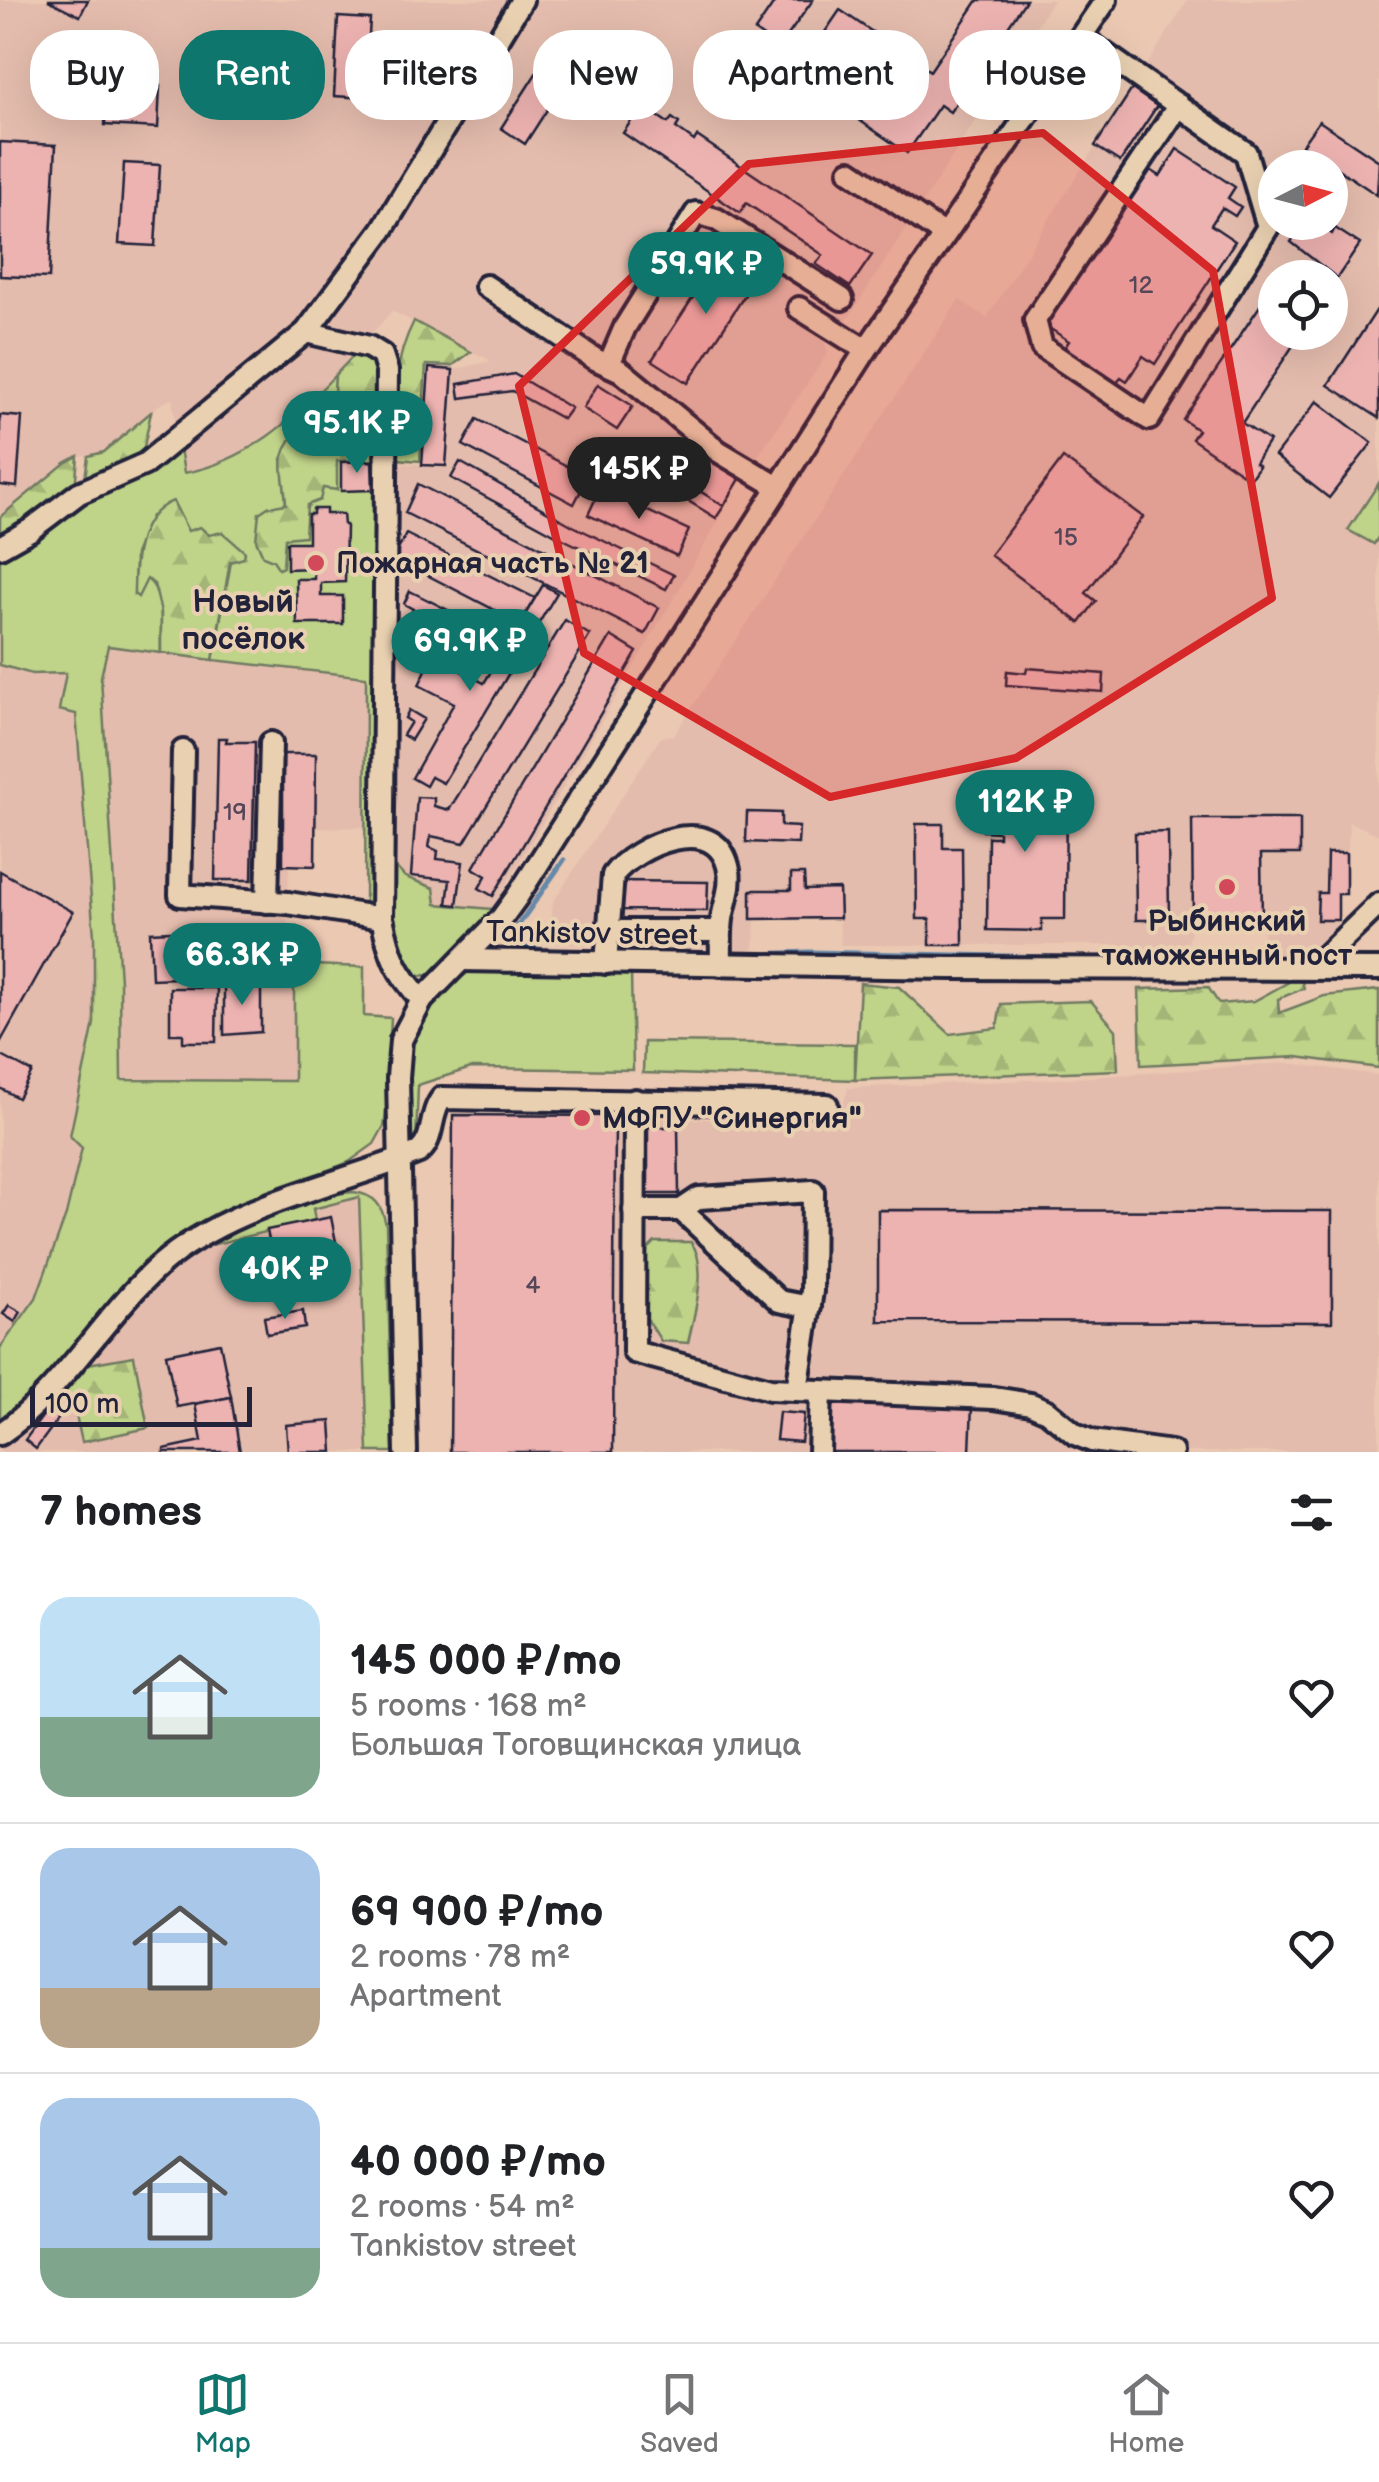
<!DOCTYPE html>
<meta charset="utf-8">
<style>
:root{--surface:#fff;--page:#f6f6f6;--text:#202124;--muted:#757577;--line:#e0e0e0;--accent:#0f766e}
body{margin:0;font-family:"Balsamiq Sans",sans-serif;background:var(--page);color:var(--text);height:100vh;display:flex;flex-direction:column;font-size:38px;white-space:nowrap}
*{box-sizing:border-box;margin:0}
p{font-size:32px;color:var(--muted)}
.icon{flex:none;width:55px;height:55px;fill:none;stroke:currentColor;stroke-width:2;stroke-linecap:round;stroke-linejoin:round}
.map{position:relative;height:1452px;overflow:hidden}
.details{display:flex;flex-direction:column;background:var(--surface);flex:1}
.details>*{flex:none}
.hud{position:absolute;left:30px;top:30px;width:1320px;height:90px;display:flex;gap:20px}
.needle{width:65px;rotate:84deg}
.fabs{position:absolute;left:1258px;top:150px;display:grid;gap:20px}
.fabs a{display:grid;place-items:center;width:90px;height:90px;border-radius:50%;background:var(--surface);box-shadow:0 10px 40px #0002;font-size:50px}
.scale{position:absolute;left:30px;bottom:25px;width:222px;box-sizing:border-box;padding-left:10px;border:5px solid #22223b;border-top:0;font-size:28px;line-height:35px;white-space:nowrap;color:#22223b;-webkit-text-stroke:8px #e9d0b1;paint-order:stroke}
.price{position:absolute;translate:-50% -85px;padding:0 22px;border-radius:35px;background:var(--accent);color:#fff;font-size:32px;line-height:65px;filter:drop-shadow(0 2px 5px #0008)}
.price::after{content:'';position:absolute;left:50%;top:60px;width:30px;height:22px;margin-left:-15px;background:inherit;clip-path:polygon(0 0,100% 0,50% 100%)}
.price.current{background:#222;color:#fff}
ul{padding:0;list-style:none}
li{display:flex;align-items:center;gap:30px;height:250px;padding:0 40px}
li+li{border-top:2px solid var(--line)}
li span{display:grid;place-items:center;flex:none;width:280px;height:200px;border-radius:30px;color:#555}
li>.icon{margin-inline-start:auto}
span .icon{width:120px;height:120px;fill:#fffc;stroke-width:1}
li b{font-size:42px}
h2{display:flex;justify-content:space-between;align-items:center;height:120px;padding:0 40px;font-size:42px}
.tag{padding:0 35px;border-radius:40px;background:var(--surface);box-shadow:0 10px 40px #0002;font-size:35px;line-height:90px}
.tag.current{background:var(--accent);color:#fff}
.tab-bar{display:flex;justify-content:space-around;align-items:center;height:140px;border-top:2px solid var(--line);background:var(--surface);font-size:28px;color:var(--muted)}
.tab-bar a{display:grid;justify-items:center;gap:5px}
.tab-bar .current{color:var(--accent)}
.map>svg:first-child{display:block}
.built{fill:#e4bcad;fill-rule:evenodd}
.grass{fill:#bfd389;stroke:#707a62;stroke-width:2.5}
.forest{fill:url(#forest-firs);stroke:#707a62;stroke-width:2.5}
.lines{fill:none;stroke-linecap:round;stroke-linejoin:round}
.stream{stroke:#6689a9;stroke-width:5}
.building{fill:#edb3b1;stroke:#22223b;stroke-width:2.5}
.minor-casing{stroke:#22223b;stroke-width:28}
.minor{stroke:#e9d0b1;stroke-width:20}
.marked{fill:#d62828;fill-opacity:0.2;stroke:#d62828;stroke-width:8;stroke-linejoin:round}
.poi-dot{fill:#d1495b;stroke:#e9d0b1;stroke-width:4}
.labels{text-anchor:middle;stroke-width:8;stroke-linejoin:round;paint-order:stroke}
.number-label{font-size:25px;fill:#554658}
.poi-label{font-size:30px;font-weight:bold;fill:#22223b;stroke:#e9d0b1;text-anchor:start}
.street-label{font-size:30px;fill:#22223b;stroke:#e9d0b1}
.neighbourhood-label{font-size:32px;font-weight:bold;fill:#22223b;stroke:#e9d0b1}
</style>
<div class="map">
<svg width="1379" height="1452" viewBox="0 0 1379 1452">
<defs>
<pattern id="forest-firs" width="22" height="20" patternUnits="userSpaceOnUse" patternTransform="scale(2.5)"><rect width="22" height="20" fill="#bfd389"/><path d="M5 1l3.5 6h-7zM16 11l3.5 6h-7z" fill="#a4b577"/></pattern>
</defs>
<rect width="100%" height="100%" fill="#ebc8b2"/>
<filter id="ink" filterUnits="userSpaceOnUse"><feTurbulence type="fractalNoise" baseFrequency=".01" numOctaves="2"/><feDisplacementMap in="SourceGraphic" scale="20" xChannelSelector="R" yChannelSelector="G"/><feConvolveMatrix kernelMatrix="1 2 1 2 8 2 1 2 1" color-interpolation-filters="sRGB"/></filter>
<g filter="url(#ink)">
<!-- built -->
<g class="built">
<polygon points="0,0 1053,0 845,323 838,318 823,339 828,353 724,505 726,508 492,909 435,904 434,888 405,877 391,862 395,465 422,464 429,368 453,370 491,361 392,311 309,403 254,447 213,468 184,474 172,398 156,407 104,452 74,457 0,517"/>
<path d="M 1188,0 L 1379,0 L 1379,483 L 1348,530 L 1374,544 L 1379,536 L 1379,835 L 1349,822 L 1346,894 L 1338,895 L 1338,920 L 1330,945 L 1310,955 L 1267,955 L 1261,921 L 1193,921 L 1185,956 L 1124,956 L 1123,945 L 841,945 L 839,918 L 755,919 L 754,949 L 750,950 L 549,944 L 553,902 L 661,737 L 674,735 L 959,300 L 987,318 ZM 1275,168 L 1330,168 L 1330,222 L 1275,222 ZM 1275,278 L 1330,278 L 1330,332 L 1275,332 Z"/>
<polygon points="108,646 367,677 368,827 316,828 315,866 289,866 286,975 294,976 295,1081 121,1080 120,981 101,702 101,677"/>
<polygon points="0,665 32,674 66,673 59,710 76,714 94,936 94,1023 70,1136 83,1148 66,1215 36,1298 0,1348"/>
<polygon points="1287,1063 1379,1075 1379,1452 450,1452 453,1115 839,1121 848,1088 1076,1078"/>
<polygon points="359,1197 368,1452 240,1452 230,1397 195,1404 202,1441 164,1448 164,1452 0,1452 0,1444 154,1281 206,1243 314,1221 312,1209"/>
</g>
<!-- grass -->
<g class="grass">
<path d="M 335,375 L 334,395 L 306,418 L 282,459 L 286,505 L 269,507 L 285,537 C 303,512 323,489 337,460 L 381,460 L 377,903 L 365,911 L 366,677 L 213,660 L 231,562 L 235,559 L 209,535 L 188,532 L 179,518 L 151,516 L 135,554 L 134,594 L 147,579 C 167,594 159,631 161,653 L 108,646 L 101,677 L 120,981 L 121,1080 L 294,1081 L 294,977 L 286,976 L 286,964 L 364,967 L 364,1016 L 391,1018 L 387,1106 L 384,1126 L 374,1144 L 349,1162 L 235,1208 L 187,1232 L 161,1252 L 29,1400 L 0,1425 L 0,1348 L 36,1298 L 66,1215 L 82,1148 L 70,1136 L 94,1023 L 94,936 L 76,714 L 59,710 L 66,673 L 32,674 L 0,665 L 0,553 L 179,442 L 184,473 C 246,462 293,420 335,375 Z"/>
<polygon points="1379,483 1379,536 1374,544 1348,530"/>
<path d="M 391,862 L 405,877 L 434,888 L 436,904 L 492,909 L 498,914 C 475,937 447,979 412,976 C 382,949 389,898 391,862 Z"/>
<polygon points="493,967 516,972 631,973 633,1070 471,1068 418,1085 416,1142 409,1143 409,1041 427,1008 437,997 471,970"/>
<polygon points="644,1042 855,1044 855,1080 643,1073"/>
<path d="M 354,1192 C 375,1195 382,1205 386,1225 L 393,1452 L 368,1452 L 359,1197 L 313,1209 L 315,1220 L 207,1246 L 206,1243 C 251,1222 303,1196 354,1192 Z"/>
</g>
<!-- forest -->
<g class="forest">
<path d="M 414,321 L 471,352 L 452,366 L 426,365 L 420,461 L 398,459 L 395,453 C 395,404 391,366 414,321 Z"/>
<path d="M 357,352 L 378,362 L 381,460 L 337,461 L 337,490 L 323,488 L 320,500 L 307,505 L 305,536 L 285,538 L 283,567 L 279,569 L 273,560 L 263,556 L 256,540 L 259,513 L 268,507 L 286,504 C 286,490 280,469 283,457 C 290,430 315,413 334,395 L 335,375 Z"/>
<polygon points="151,412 141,462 84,486 88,456 104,452"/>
<polygon points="78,456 75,490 0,541 0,517 65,463"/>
<path d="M 173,501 L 188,531 L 200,527 L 209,535 L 222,532 L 245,552 L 244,558 L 230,562 L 213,660 L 161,653 L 161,612 L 154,584 L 147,579 L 138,597 L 134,594 C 134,561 137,515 173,501 Z"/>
<polygon points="1300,976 1304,988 1278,999 1279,1013 1324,996 1379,990 1379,1068 1297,1057 1141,1065 1139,989 1208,987 1219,1004 1254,1001"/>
<polygon points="860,983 899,987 950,1034 997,1028 1001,1004 1091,1001 1116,1030 1118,1070 855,1080"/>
<path d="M 655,1242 L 691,1242 C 709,1267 694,1314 688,1343 L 661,1341 L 642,1311 L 643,1254 Z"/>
<polygon points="134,1356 148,1428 82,1442 73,1402 62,1393 88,1364"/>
</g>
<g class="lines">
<!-- stream -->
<g class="stream">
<path d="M 564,860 L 515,930 L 514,938 C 534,956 573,951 599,951"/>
<polyline points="610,952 674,954"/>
<polyline points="735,955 809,952 1096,958"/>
</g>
</g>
<!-- building -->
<g class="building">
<polygon points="48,0 88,0 80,16"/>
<polygon points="776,0 813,0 779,48 755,31"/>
<polygon points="978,0 1026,0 950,112 940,105 907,153 795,76 840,10 930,71"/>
<polygon points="338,17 370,19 365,98 334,96"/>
<polygon points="553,47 577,63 525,144 501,128"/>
<polygon points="107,83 160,86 158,128 105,125"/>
<polygon points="1132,89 1157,106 1120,162 1095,146"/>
<polygon points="642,105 668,123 672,118 679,123 676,128 694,141 697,136 872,255 850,287 816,264 823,255 746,203 740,213 623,133"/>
<polygon points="1319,121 1379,161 1377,195 1302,145"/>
<polygon points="0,142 56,145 49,278 0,276"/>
<polygon points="1177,149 1235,187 1228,198 1241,207 1235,216 1222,208 1211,225 1235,241 1155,364 1143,356 1127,381 1121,377 1116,385 1063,350 1069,341 1046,326 1149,169 1160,176"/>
<polygon points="124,163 160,165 155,246 119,244"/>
<polygon points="1304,222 1315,222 1332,234 1335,228 1360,244 1337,278 1291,242"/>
<polygon points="724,250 759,273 688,383 652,360"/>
<polygon points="1277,269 1290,278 1275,278 1275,332 1302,332 1242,423 1269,441 1255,463 1259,466 1250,479 1192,439 1198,430 1183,420 1274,285 1268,281"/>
<polygon points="1378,308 1379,309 1379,418 1328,385"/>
<polygon points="429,368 453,370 446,466 422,465"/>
<polygon points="514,374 571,408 563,419 512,391 460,398 458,384"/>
<polygon points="598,384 633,406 617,430 583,408"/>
<polygon points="1317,401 1372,443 1329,498 1275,456"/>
<polygon points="0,415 22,417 17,487 0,485"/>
<polygon points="477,419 588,477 574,504 463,445"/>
<polygon points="628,446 724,506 716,518 620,459"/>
<polygon points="703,456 714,463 717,458 743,474 724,506 687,483"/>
<polygon points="1063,458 1143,517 1086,593 1096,601 1080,623 990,555"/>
<polygon points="372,461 373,490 341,491 341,462"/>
<polygon points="460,462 573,526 674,575 666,589 565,540 451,478"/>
<polygon points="418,484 659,608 645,634 405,513"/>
<polygon points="600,489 689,530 677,556 588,515"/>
<polygon points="313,509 326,509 326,514 343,514 344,525 346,525 345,582 321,583 321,596 343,596 343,624 297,624 296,579 314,579 314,568 287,569 287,542 308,542 308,514 313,514"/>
<polygon points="406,534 535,598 520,623 394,558"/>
<polygon points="543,585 557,593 443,783 431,777 426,786 412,778 454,703 419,685 426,670 412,661 418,648 484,683"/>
<polygon points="410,591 510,641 494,667 406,624 413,609 404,604"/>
<polygon points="565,620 590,635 464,843 431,836 429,847 438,851 437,859 463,862 457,905 447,904 450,880 411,876 417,797 434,798 434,806 449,810"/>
<polygon points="611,636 637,652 493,896 479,888 486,876 473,868"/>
<polygon points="1027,668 1104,674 1103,692 1006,685 1007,671 1026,673"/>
<polygon points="409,710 424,719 411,740 403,735 411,722 405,718"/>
<polygon points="218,738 227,738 226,742 255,742 252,880 215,880"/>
<polygon points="283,754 316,754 315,866 283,865"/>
<polygon points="983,783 1066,785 1065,919 1042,919 1042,931 987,930 988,837 999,837 999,832 983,831"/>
<polygon points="747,812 781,813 781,826 799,827 798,844 746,842"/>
<polygon points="1192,819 1300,819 1300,854 1261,854 1262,921 1193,921"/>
<polygon points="916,824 943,824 943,848 962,848 963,945 930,945 930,919 917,919"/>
<polygon points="1168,832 1169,920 1136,920 1135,833"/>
<polygon points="1327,853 1346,853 1346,894 1338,894 1338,920 1317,920 1318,893 1326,893"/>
<polygon points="0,871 73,912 0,1043"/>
<polygon points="791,874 804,874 805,890 839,889 840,918 751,919 751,890 791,890"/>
<polygon points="622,881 708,882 707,911 622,910"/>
<polygon points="192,930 193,951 205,950 206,977 152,979 150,932"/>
<polygon points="224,983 261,983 261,1032 224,1035"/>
<polygon points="170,988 217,988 216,1042 183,1042 183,1034 170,1034"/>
<polygon points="0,1055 32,1072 18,1098 0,1088"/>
<polygon points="453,1115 615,1116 613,1452 450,1452"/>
<polygon points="648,1127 678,1127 679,1194 648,1194"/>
<polygon points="878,1210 1332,1211 1332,1322 878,1321"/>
<polygon points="331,1217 342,1272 277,1284 267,1230"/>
<polygon points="9,1305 21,1312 15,1322 3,1314"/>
<polygon points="303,1311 305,1328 267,1334 264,1317"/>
<polygon points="220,1343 231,1397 177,1407 166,1354"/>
<polygon points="58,1395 69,1404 36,1449 25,1440"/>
<polygon points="231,1397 240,1452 164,1452 164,1449 202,1441 195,1404"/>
<polygon points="832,1399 972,1405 970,1452 830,1452"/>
<polygon points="779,1412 804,1414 801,1442 776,1440"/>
<polygon points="331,1421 333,1452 288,1452 286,1425"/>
</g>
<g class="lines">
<defs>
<g id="minor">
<polyline points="1081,37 1246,153 1268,227 1149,419 1042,347 1035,320 1179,105"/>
<polyline points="850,171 943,234"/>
<polyline points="486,286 595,359 621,371 718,451 778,487"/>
<polyline points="799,308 866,350"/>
<path d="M 306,332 L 369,347 L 382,355 L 387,371 L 382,918 C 390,956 396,972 422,1000"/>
<polyline points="609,364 625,327 696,213 716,219 842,299"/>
<polyline points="0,547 30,530 79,493 145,464 306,332 382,230 522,0"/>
<polyline points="183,751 180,895 288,903 382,918"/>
<polyline points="267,902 271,743"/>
<polyline points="608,931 721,931"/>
<polyline points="463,960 949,968 1379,969"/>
<path d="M 606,963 L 613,875 C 635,846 714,811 728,866 C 733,884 725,901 722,919 C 720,934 721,950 721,965"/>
<polyline points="1314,967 1379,904"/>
<polyline points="635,1100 634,1352 770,1389 994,1398 1031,1404 1047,1411 1075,1434 1092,1441 1172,1452"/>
<polyline points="634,1210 681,1210 699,1198 813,1191 812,1291 797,1390"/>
<polyline points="681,1210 779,1301 810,1307"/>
<path d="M 0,1434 C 59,1395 104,1315 159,1266 C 230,1204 333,1187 419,1152 C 435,1139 429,1114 442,1098 L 827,1105"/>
<polyline points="406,1452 398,1078 401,1040 422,1000 501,919 517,897 866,350 1106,0"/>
<polyline points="819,1452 821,1392"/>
</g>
</defs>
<!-- minor casing -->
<use href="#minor" class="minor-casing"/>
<!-- minor -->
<use href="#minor" class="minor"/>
</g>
</g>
<!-- marked area -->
<path class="marked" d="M 1043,133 L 1213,271 L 1272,598 L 1016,758 L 830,797 L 584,653 L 519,386 L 749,164 Z"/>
<!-- markers -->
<g class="poi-dot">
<circle cx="316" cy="563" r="10"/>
<circle cx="1227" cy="887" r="10"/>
<circle cx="582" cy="1118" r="10"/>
</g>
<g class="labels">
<!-- number labels -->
<g class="number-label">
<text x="1141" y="293">12</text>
<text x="1066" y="545">15</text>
<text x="235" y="820">19</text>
<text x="533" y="1293">4</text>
</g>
<!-- poi labels -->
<g class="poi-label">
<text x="336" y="573">Пожарная часть № 21</text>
<text x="1227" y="931" text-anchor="middle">Рыбинский<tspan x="1227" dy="34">таможенный пост</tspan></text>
<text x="602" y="1128">МФПУ "Синергия"</text>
</g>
<!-- street labels -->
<g class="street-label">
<text transform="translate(592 933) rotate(1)" y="10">Tankistov street</text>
</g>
<!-- neighbourhood labels -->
<g class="neighbourhood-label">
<text x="243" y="612">Новый<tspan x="243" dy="37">посёлок</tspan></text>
</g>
</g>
</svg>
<div class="fabs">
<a><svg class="needle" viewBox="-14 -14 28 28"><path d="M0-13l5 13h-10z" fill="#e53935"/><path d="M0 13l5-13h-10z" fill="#757577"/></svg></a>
<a><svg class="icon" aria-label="locate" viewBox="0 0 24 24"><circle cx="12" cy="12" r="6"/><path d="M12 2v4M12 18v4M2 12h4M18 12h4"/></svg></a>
</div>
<div class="scale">100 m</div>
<b class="price" style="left:706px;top:317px">59.9K ₽</b>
<b class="price" style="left:357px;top:476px">95.1K ₽</b>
<b class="price current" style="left:639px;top:522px">145K ₽</b>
<b class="price" style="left:470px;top:694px">69.9K ₽</b>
<b class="price" style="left:1025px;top:855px">112K ₽</b>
<b class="price" style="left:242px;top:1008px">66.3K ₽</b>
<b class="price" style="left:285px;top:1322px">40K ₽</b>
<div class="hud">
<a class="tag">Buy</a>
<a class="tag current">Rent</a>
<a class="tag">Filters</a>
<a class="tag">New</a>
<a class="tag">Apartment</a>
<a class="tag">House</a>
</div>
</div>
<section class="details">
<h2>7 homes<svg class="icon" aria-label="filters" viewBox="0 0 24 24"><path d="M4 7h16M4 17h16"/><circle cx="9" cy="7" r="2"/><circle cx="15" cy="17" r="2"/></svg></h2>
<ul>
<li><span style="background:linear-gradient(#bfe0f5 60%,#7fa58c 0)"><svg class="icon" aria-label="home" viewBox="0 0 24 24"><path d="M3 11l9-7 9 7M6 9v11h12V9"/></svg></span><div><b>145 000 ₽/mo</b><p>5 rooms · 168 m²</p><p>Большая Тоговщинская улица</p></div><svg class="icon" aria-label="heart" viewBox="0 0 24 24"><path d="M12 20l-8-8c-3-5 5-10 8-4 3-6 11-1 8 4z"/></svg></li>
<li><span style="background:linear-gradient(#a9c7e8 70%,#b9a48a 0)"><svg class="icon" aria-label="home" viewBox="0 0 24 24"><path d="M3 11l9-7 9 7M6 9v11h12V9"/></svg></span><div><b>69 900 ₽/mo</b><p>2 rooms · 78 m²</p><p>Apartment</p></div><svg class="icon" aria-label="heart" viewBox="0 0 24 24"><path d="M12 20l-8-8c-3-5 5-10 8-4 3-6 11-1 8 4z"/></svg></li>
<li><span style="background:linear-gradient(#a9c7e8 75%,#7fa58c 0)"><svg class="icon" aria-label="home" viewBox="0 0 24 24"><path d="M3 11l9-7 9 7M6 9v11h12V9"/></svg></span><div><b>40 000 ₽/mo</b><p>2 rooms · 54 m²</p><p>Tankistov street</p></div><svg class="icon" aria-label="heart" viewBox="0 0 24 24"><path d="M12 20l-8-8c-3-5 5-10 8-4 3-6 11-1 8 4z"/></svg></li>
</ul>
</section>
<nav class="tab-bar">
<a class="current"><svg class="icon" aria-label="map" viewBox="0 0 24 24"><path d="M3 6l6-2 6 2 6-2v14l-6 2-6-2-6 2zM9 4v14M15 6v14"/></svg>Map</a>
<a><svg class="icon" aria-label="saved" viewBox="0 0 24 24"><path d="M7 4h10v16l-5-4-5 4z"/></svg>Saved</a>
<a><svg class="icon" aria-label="home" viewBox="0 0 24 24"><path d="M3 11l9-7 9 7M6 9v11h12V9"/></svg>Home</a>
</nav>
